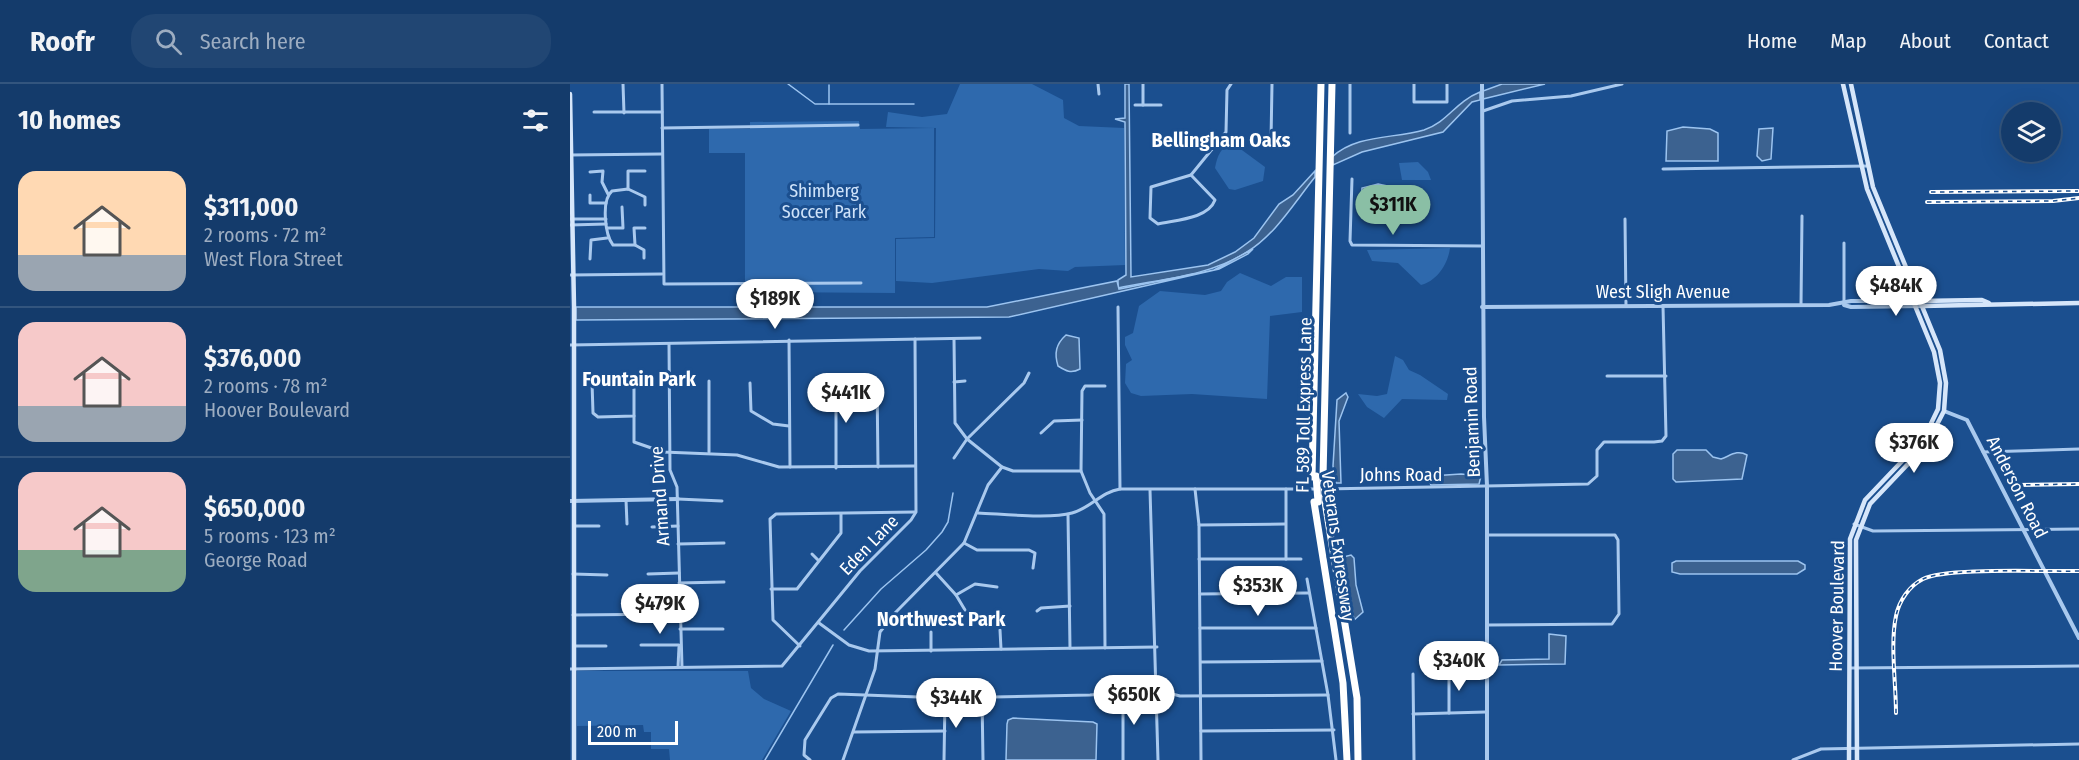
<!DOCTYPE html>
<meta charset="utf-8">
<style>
:root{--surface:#143b6b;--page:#214673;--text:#f1f3f6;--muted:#9dadc1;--line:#33557e;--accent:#8abfa5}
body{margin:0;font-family:"Fira Sans Condensed",sans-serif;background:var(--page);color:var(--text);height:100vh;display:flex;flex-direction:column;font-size:22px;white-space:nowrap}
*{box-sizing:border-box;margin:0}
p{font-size:20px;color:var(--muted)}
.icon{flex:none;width:33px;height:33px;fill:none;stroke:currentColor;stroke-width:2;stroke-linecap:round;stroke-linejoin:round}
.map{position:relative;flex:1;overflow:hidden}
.sheet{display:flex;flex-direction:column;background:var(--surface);width:570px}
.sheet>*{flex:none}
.controls{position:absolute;left:1431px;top:18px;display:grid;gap:12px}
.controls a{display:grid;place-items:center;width:60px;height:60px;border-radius:50%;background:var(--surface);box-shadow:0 6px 24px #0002,0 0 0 2px var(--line);font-size:30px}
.scale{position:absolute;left:18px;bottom:15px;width:90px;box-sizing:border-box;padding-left:6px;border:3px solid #fff;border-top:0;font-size:16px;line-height:21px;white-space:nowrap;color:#fff;-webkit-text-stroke:4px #1b4f8f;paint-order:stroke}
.price{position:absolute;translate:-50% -51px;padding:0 14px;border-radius:21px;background:#fff;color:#222;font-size:20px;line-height:39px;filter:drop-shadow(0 2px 3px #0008)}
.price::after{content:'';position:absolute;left:50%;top:36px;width:18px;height:14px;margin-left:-9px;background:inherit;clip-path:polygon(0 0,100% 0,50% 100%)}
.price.selected{background:var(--accent);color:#111}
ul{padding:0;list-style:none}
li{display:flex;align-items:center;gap:18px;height:150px;padding:0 18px}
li+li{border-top:2px solid var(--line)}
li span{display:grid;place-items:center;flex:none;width:168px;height:120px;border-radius:18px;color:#555}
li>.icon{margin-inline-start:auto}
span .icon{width:72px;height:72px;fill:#fffc;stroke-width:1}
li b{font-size:26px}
h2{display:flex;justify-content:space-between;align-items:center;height:72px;padding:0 18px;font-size:26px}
header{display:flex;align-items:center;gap:36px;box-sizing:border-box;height:84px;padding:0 30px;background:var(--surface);border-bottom:2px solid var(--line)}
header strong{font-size:28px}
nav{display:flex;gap:33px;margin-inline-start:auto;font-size:21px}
.search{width:420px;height:54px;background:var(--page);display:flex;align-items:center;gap:15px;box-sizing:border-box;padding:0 21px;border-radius:24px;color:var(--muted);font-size:22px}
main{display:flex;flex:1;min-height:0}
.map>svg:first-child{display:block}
.green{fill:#2e69ad}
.water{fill:#3c6290;stroke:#9cc4f0;stroke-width:1.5}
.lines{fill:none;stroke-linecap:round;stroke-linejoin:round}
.stream{stroke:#9cc4f0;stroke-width:1.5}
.minor{stroke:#a9c9ee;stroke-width:3}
.tertiary{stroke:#a9c9ee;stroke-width:4}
.secondary{stroke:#d6e6fa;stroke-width:4.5}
.motorway{stroke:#fff;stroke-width:7}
.rail-casing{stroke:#fff;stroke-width:4}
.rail{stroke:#1b4f8f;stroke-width:1.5;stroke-dasharray:4.5;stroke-linecap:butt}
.motorway-bridge{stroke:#fff;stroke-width:7}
.labels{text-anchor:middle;stroke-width:6;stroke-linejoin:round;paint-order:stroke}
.park-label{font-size:18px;fill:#cfe3fa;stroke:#1b4f8f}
.street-label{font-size:18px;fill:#fff;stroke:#1b4f8f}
.neighbourhood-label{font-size:20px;font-weight:bold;fill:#fff;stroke:#1b4f8f}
</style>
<header>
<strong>Roofr</strong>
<div class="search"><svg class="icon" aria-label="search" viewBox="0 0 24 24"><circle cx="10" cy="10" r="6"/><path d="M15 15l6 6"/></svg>Search here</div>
<nav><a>Home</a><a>Map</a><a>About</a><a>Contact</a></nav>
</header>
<main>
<section class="sheet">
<h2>10 homes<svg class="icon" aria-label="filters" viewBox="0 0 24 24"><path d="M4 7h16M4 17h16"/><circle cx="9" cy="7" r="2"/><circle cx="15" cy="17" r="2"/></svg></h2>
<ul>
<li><span style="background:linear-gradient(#ffd9b3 70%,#9aa5b1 0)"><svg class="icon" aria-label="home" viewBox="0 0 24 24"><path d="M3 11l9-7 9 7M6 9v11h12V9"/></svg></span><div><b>$311,000</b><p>2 rooms · 72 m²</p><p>West Flora Street</p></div></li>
<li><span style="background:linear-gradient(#f6c9c9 70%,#9aa5b1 0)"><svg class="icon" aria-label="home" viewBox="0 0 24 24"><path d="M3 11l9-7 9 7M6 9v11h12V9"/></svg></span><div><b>$376,000</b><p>2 rooms · 78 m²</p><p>Hoover Boulevard</p></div></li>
<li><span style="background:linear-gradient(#f6c9c9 65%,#7fa58c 0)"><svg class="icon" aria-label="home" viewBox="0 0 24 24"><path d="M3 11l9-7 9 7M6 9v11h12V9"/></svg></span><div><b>$650,000</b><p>5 rooms · 123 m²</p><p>George Road</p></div></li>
</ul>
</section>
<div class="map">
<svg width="1509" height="676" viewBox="0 0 1509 676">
<rect width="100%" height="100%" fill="#1b4f8f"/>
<!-- green -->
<g class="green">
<polygon points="390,0 462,0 493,16 494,34 509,42 554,44 555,181 505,183 498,187 469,185 362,199 326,197 326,155 365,154 366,44 316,43 318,28 352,33 377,30"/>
<polygon points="289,37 290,45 364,44 364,153 325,154 325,209 175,208 175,69 139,69 139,45 180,45 180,38"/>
<path d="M 661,58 L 695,83 L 693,97 L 665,106 L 659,105 L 645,84 C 647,72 651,64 661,58 Z"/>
<polygon points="848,78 858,88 861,96 832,96 829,79"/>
<path d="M 880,164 C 878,180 867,197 851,201 L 828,179 L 802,177 L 797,166 Z"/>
<polygon points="670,189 701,202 716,193 732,193 732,228 700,232 697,315 622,310 571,312 561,309 555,299 556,280 562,276 555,261 555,253 563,249 569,222 590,207 635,211 651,207 657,198"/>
<polygon points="825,272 833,276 839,286 850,291 878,310 877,316 832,315 814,334 797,323 788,310 807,312 817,310"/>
<polygon points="7,587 178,587 181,604 194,615 221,627 192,676 100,676 99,665 81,665 81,648 74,648 73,641 7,642"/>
</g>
<!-- water -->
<g class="water">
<path d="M 555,0 L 559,0 L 561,193 L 638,181 L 665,168 L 684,154 L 709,120 L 723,111 L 745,87 L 745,93 C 724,119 705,151 677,168 C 640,192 591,195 548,204 L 548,196 L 556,191 L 555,38 L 545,35 L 555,34 Z"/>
<polygon points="932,0 975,0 913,15 913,7"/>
<path d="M 910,8 L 910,16 L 902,18 L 873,48 L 792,68 L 763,81 L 762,73 C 787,50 823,55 854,46 C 878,38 885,18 910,8 Z"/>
<polygon points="1113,43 1140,45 1148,49 1148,77 1096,77 1097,47"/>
<polygon points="1203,44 1201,75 1192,77 1187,72 1189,45"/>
<polygon points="808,100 817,102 821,122 794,122 791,119 792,104"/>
<polygon points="683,165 678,170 649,185 439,233 6,236 6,223 417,223 547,197 549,205 644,186"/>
<path d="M 496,251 L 509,254 L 510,285 C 501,290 496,287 488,282 C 484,269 486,260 496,251 Z"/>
<polygon points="776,309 778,313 769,337 771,399 766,399 763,382 767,316"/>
<path d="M 1107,366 L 1136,366 L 1143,373 L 1151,375 C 1160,372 1167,365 1177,371 L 1172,395 L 1106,398 L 1103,395 L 1103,370 Z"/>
<polygon points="891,390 911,392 909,400 861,401 858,395 861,392"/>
<polygon points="781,471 784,474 786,501 793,528 784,536 773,473"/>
<polygon points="1106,477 1228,477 1235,481 1235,485 1227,490 1110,490 1102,488 1102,479"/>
<polygon points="979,550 996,552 995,580 929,581 932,576 979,575"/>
<polygon points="443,634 523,638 527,640 526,676 436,676 437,640 438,636"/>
</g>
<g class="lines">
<!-- stream -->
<g class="stream">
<polyline points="218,0 245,20 344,20"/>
<polyline points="259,20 259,1"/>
<polyline points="274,546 311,505 356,466 372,448 378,438 383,409"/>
<polyline points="195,676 263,561"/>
</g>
<!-- minor -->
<g class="minor">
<polyline points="53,0 54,29"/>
<polyline points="92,0 94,200 291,199"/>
<polyline points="528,0 529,10"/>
<polyline points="573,0 573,21"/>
<polyline points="844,0 844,18 877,18 877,0"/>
<polyline points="565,21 591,21"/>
<polyline points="913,27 942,17 1001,12 1052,0"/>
<polyline points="24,28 92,28"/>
<polyline points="92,44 288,41"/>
<polyline points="780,49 780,0"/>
<polyline points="701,56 702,0"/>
<polyline points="0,71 92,70"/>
<polyline points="1093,85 1298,82"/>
<polyline points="20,88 33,87 32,98 38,110"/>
<path d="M 621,91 L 645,116 C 638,135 605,136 588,140 L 580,134 L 581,103 Z"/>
<polyline points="621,91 656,48 657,6 661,0"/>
<polyline points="782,95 780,157 782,161 912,162"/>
<polyline points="58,105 58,87 75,87"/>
<polyline points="20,111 20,119 36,119"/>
<polyline points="0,135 36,135"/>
<polyline points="1055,135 1056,222"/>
<polyline points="0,141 36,140"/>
<polyline points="37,144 53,144 52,123"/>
<polyline points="65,161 64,144 75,144"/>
<path d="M 74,174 L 74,166 L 65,161 L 43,161 C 35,151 31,116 42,107 L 58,105 L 75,113 L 75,121"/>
<polyline points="20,175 21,156 37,154"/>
<polyline points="0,191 92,190"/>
<polyline points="1274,219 1274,159"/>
<polyline points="1231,221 1232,132"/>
<polyline points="548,223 550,405"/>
<polyline points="384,255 385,339 397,355 432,383 443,387 511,387"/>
<polyline points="219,256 220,383"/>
<polyline points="99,260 100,386 107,403 112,583"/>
<polyline points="0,261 410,254"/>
<polyline points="1037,292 1096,292"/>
<polygon points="62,294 64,299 64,332 28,333 23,329 22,298 28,295"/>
<polyline points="139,297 139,368"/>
<polyline points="266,297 266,384"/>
<polyline points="307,297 308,383"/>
<polyline points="384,298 395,297"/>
<polyline points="180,299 181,327 203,340 219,342"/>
<polyline points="535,302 515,302 512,307 511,387 520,409 534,430 535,564"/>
<polyline points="64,332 64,358 93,368 167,371 209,383 345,382"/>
<polyline points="471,349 484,337 512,336"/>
<polyline points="1413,368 1509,365"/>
<polyline points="384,374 397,355 454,299 459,289"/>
<polyline points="625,405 629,441 631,676"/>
<polyline points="716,405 716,475"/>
<polyline points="754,405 1018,400 1027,392 1027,366 1034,358 1084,358 1092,357 1096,352 1093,222"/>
<polyline points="580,406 588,676"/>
<polyline points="108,415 152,417"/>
<polyline points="56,416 57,440"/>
<path d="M 408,429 C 433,430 480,435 502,429 C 521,424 531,408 550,405 L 747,405"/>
<polyline points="498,431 500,564"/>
<polyline points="1284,440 1303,447 1509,445"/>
<polyline points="629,441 715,440"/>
<polyline points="4,442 29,442"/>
<polyline points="82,443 108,442"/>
<polyline points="917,451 1045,451 1048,456 1049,530 1042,540 917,541"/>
<polyline points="394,459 407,466 459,466 465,469 463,484"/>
<polyline points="108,460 154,459"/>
<polyline points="242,470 248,476"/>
<polyline points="629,475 731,475"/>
<polyline points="366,489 386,511 395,526"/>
<polyline points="3,490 37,491"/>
<polyline points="78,490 109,489"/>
<polyline points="737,495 758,611 766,676"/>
<polyline points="109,499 154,498"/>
<polyline points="201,505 227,505 271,449 271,430"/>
<polyline points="630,510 739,509"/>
<polyline points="386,511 405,500 427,503"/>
<polyline points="467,527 471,524 500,522"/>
<polyline points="3,531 109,530"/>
<polyline points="249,539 279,561 299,567 587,563"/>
<polyline points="630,544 746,544"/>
<polyline points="110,545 153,545"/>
<polyline points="430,546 431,565"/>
<polyline points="361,548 361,567"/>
<polyline points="71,561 109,561"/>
<polyline points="5,562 36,562"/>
<polyline points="230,562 203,536 200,435 206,430 345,428"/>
<polyline points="631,578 752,577"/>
<polyline points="108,583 109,563"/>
<polyline points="1280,584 1509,582"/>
<polyline points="0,585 212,582 290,487 341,436 346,428 345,255"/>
<polyline points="879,588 879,629"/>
<polyline points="843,590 844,676"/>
<polyline points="412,613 413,676"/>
<polyline points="843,630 916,628"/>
<polyline points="631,647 764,646"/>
<polyline points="284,648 375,647"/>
<polyline points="240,676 234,671 235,656 261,614 268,610 375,614 520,611 587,606 610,612 758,611"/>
<polyline points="273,676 305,585 310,548 324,530 394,459 418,401 432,383"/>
<polyline points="374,676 375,615"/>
<polyline points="553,676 553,608"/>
<polyline points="1223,676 1251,665 1509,660"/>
</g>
<!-- tertiary -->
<g class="tertiary">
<polyline points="912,0 914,333 917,402 917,676"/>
<polyline points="1274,221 1281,223 1352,222"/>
<polyline points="912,223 1259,221 1281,217 1349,217"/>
<polyline points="1374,327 1397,336 1509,554"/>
<polyline points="0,417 108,415"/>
</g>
<!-- secondary -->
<g class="secondary">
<polyline points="1273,0 1297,105 1364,268 1370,299 1368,325 1354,354 1295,416 1280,455 1279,676"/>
<polyline points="1281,0 1303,103 1370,266 1376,299 1374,327 1357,360 1300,420 1286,456 1287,676"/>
<polyline points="0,10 4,222 4,676"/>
<polyline points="1349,217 1412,216 1419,219"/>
<polyline points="1352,222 1509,219"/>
</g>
<!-- motorway -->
<g class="motorway">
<polyline points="742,393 751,0"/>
<polyline points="753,393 762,0"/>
<polyline points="744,418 773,599 777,676"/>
<polyline points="755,418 787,614 788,676"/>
</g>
<defs>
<g id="rail">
<polyline points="1361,108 1508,107"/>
<polyline points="1357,118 1483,117 1509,114"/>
<polyline points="1447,401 1509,400"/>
<path d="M 1326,629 C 1326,599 1320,560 1326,532 C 1329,517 1339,502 1353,495 C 1376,483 1477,488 1509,487"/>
</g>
</defs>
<!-- rail casing -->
<use href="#rail" class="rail-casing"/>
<!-- rail -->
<use href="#rail" class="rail"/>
<!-- motorway-bridge -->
<g class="motorway-bridge">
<polyline points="746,392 748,418"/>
<polyline points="753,393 755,418"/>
</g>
</g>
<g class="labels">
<!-- park labels -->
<g class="park-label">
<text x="254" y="113">Shimberg<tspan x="254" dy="21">Soccer Park</tspan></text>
</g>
<!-- street labels -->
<g class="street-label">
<text x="1093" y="214">West Sligh Avenue</text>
<text transform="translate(734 321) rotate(-89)" y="6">FL 589 Toll Express Lane</text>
<text transform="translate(902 338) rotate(-92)" y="6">Benjamin Road</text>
<text x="831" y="397">Johns Road</text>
<text transform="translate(1447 403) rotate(63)" y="6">Anderson Road</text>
<text transform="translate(90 412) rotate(-94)" y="6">Armand Drive</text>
<text transform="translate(299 461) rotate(-46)" y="6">Eden Lane</text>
<text transform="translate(768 462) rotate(82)" y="6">Veterans Expressway</text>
<text transform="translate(1267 522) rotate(-89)" y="6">Hoover Boulevard</text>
</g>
<!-- neighbourhood labels -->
<g class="neighbourhood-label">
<text x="651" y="63">Bellingham Oaks</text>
<text x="69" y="302">Fountain Park</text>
<text x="371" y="542">Northwest Park</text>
</g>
</g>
</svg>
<div class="controls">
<a><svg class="icon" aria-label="layers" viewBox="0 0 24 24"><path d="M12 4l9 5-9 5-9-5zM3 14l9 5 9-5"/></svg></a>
</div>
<div class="scale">200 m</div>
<b class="price selected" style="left:823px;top:152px">$311K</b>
<b class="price" style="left:1326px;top:233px">$484K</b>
<b class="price" style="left:205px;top:246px">$189K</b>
<b class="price" style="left:276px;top:340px">$441K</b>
<b class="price" style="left:1344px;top:390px">$376K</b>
<b class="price" style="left:688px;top:533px">$353K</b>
<b class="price" style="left:90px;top:551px">$479K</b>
<b class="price" style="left:889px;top:608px">$340K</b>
<b class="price" style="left:564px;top:642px">$650K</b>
<b class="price" style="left:386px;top:645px">$344K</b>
</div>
</main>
